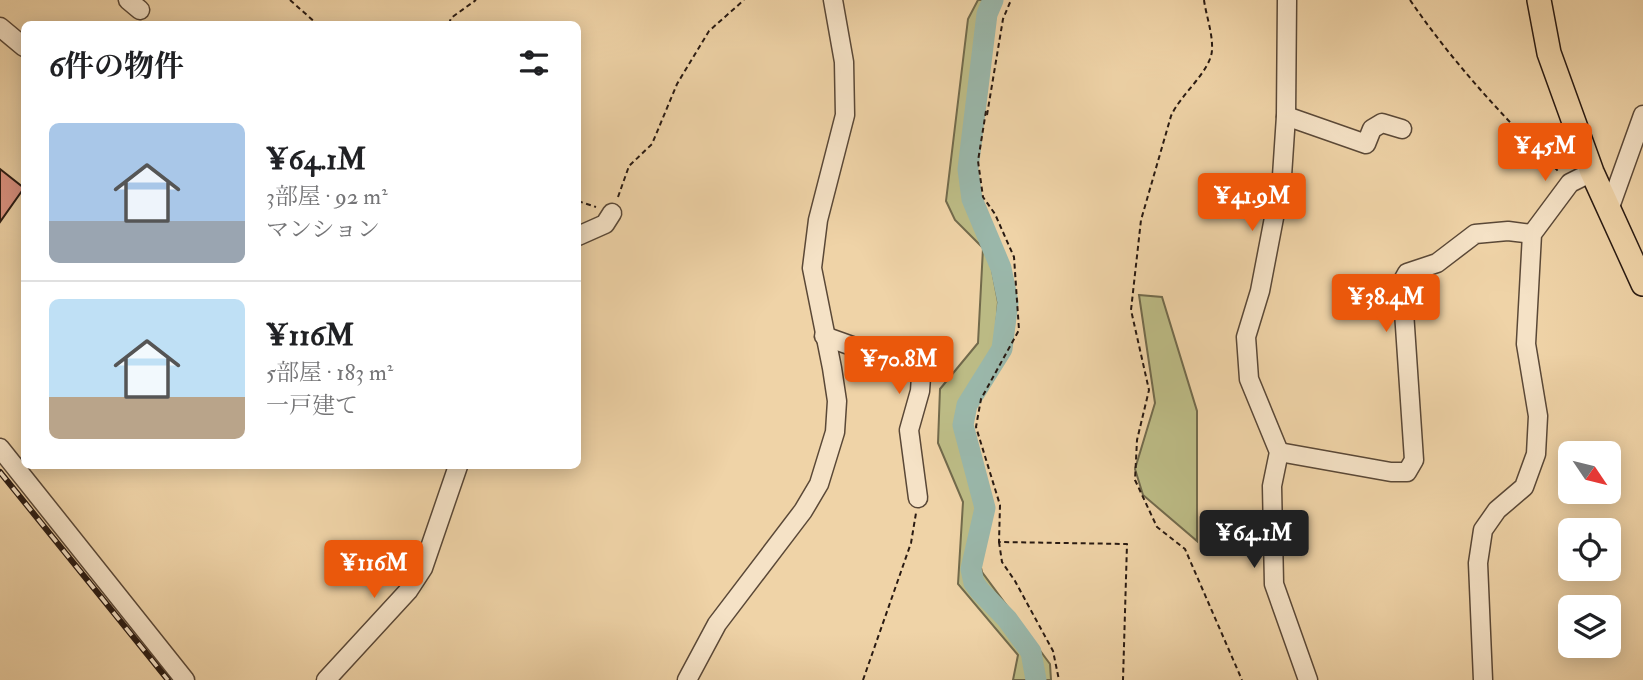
<!DOCTYPE html>
<html lang="ja">
<meta charset="utf-8">
<style>
:root{--surface:#fff;--page:#f6f6f6;--text:#202124;--muted:#757577;--line:#e0e0e0;--accent:#ea580c}
body{margin:0;font-family:"IM FELL Double Pica","Noto Serif JP",serif;background:var(--page);color:var(--text);height:100vh;display:flex;flex-direction:column;font-size:26px;white-space:nowrap}
*{box-sizing:border-box;margin:0}
p{font-size:23px;color:var(--muted)}
.icon{flex:none;width:38px;height:38px;fill:none;stroke:currentColor;stroke-width:2;stroke-linecap:round;stroke-linejoin:round}
.map{position:relative;flex:1;overflow:hidden}
.panel{position:absolute;left:21px;top:21px;width:560px;height:448px;display:flex;flex-direction:column;background:var(--surface);border-radius:10px;box-shadow:0 4px 18px #0003}
.panel>*{flex:none}
.needle{width:46px;rotate:125deg}
.controls{position:absolute;left:1558px;top:441px;display:grid;gap:14px}
.controls a{display:grid;place-items:center;width:63px;height:63px;border-radius:10px;background:var(--surface);box-shadow:0 4px 18px #0003;font-size:35px}
.price{position:absolute;translate:-50% -60px;padding:0 16px;border-radius:7px;background:var(--accent);color:#fff;font-size:23px;line-height:46px;filter:drop-shadow(0 2px 4px #0008)}
.price::after{content:'';position:absolute;left:50%;top:42px;width:21px;height:16px;margin-left:-10px;background:inherit;clip-path:polygon(0 0,100% 0,50% 100%)}
.price.selected{background:#222;color:#fff}
ul{padding:0;list-style:none}
li{display:flex;align-items:center;gap:21px;height:175px;padding:0 28px}
li+li{border-top:2px solid var(--line)}
li span{display:grid;place-items:center;flex:none;width:196px;height:140px;border-radius:10px;color:#555}
li>.icon{margin-inline-start:auto}
span .icon{width:84px;height:84px;fill:#fffc;stroke-width:1}
li b{font-size:30px}
h2{display:flex;justify-content:space-between;align-items:center;height:84px;padding:0 28px;font-size:30px}
.map>svg:first-child{display:block}
.green{fill:#bcbb85;stroke:#726a4c;stroke-width:2}
.lines{fill:none;stroke-linecap:round;stroke-linejoin:round}
.river{stroke:#9ab7aa;stroke-width:21}
.building{fill:#de9483;stroke:#291a12;stroke-width:2}
.minor-casing{stroke:#5a4837;stroke-width:21}
.major-casing{stroke:#291a12;stroke-width:26}
.path{stroke:#291a12;stroke-width:2;stroke-dasharray:5 3.5;stroke-linecap:butt}
.minor{stroke:#f5e2c6;stroke-width:18}
.major{stroke:#efd3a7;stroke-width:23}
.rail-casing{stroke:#291a12;stroke-width:6}
.rail{stroke:#f5e2c6;stroke-width:3.5;stroke-dasharray:10;stroke-linecap:butt}
</style>
<div class="map">
<svg width="1643" height="680" viewBox="0 0 1643 680">
<rect width="100%" height="100%" fill="#efd3a7"/>
<filter id="stains"><feTurbulence type="fractalNoise" baseFrequency=".00286" numOctaves="4"/><feColorMatrix values="0 0 0 0 .2 0 0 0 0 .09 0 0 0 0 .02 0 0 0 .5 -.17"/></filter>
<radialGradient id="worn" r=".72"><stop offset=".6" stop-color="#630" stop-opacity="0"/><stop offset="1" stop-color="#630" stop-opacity=".3"/></radialGradient>
<!-- green -->
<g class="green">
<polygon points="978,0 991,0 980,21 960,164 983,222 998,302 994,355 975,385 958,428 977,484 980,505 973,534 982,572 1050,664 1051,680 1013,680 1018,655 958,584 963,502 938,443 940,389 978,343 983,248 955,220 946,201 968,19"/>
<polygon points="1139,295 1162,297 1197,411 1197,541 1143,495 1135,469 1155,403"/>
</g>
<g class="lines">
<!-- river -->
<polyline class="river" points="993,0 987,14 968,169 972,199 1001,268 1008,302 1002,349 967,405 963,425 985,508 971,569 974,583 980,591 1007,619 1031,652 1036,680"/>
</g>
<!-- building -->
<polygon class="building" points="0,169 24,188 0,222"/>
<g class="lines">
<defs>
<g id="minor">
<polyline points="128,0 140,10"/>
<polyline points="1287,0 1286,116 1282,176 1260,291 1246,337 1249,379 1279,452 1272,486 1274,584 1308,680"/>
<polyline points="0,27 24,47"/>
<polyline points="1286,116 1366,144 1372,129 1382,123 1402,129"/>
<polyline points="1610,207 1643,115"/>
<polyline points="578,236 605,224 612,213"/>
<polyline points="824,336 880,356 922,363 920,391 909,430 918,498"/>
<polyline points="0,448 185,680"/>
<polyline points="1279,452 1391,472 1407,472 1414,460 1402,282 1407,273 1437,263 1475,234 1508,231 1532,234"/>
<polyline points="326,680 408,591 423,568 458,466"/>
<polyline points="687,680 717,624 803,511 819,484 835,432 837,401 832,368 812,268 818,220 845,115 844,62 833,0"/>
<polyline points="1483,680 1478,563 1483,530 1497,510 1524,487 1536,454 1538,416 1526,344 1532,234 1570,183 1592,172"/>
</g>
<polyline id="major" points="1539,0 1549,53 1592,172 1643,284"/>
</defs>
<!-- minor casing -->
<use href="#minor" class="minor-casing"/>
<!-- major casing -->
<use href="#major" class="major-casing"/>
<!-- path -->
<g class="path">
<polyline points="290,0 317,24"/>
<path d="M 1204,0 C 1206,15 1213,34 1212,50 C 1211,71 1180,95 1171,116 L 1141,220 L 1131,310 L 1149,390 L 1137,440 L 1135,480 L 1157,527 L 1185,549 L 1242,680"/>
<path d="M 1410,0 C 1454,64 1505,119 1560,173"/>
<polyline points="449,24 451,18 476,0"/>
<polyline points="986,111 978,161 983,197 995,214 1014,257 1019,330 981,399 976,427 1000,505 999,542 1127,544 1123,680"/>
<polyline points="987,115 1003,19 1011,0"/>
<polyline points="618,197 629,166 652,144 677,84 709,31 744,0"/>
<polyline points="578,201 596,207"/>
<polyline points="999,542 1002,562 1015,581 1053,651 1059,680"/>
<polyline points="863,680 911,543 916,513"/>
</g>
<!-- minor -->
<use href="#minor" class="minor"/>
<!-- major -->
<use href="#major" class="major"/>
<defs>
<polyline id="rail" points="0,472 168,680"/>
</defs>
<!-- rail casing -->
<use href="#rail" class="rail-casing"/>
<!-- rail -->
<use href="#rail" class="rail"/>
</g>
<rect width="100%" height="100%" filter="url(#stains)"/>
<rect width="100%" height="100%" fill="url(#worn)"/>
</svg>
<div class="controls">
<a><svg class="needle" viewBox="-14 -14 28 28"><path d="M0-13l5 13h-10z" fill="#e53935"/><path d="M0 13l5-13h-10z" fill="#757577"/></svg></a>
<a><svg class="icon" aria-label="locate" viewBox="0 0 24 24"><circle cx="12" cy="12" r="6"/><path d="M12 2v4M12 18v4M2 12h4M18 12h4"/></svg></a>
<a><svg class="icon" aria-label="layers" viewBox="0 0 24 24"><path d="M12 4l9 5-9 5-9-5zM3 14l9 5 9-5"/></svg></a>
</div>
<b class="price" style="left:1545px;top:183px">¥45M</b>
<b class="price" style="left:1252px;top:233px">¥41.9M</b>
<b class="price" style="left:1386px;top:334px">¥38.4M</b>
<b class="price" style="left:899px;top:396px">¥70.8M</b>
<b class="price selected" style="left:1254px;top:570px">¥64.1M</b>
<b class="price" style="left:374px;top:600px">¥116M</b>
<section class="panel">
<h2>6件の物件<svg class="icon" aria-label="filters" viewBox="0 0 24 24"><path d="M4 7h16M4 17h16"/><circle cx="9" cy="7" r="2"/><circle cx="15" cy="17" r="2"/></svg></h2>
<ul>
<li><span style="background:linear-gradient(#a9c7e8 70%,#9aa5b1 0)"><svg class="icon" aria-label="home" viewBox="0 0 24 24"><path d="M3 11l9-7 9 7M6 9v11h12V9"/></svg></span><div><b>¥64.1M</b><p>3部屋 · 92 m²</p><p>マンション</p></div></li>
<li><span style="background:linear-gradient(#bfe0f5 70%,#b9a48a 0)"><svg class="icon" aria-label="home" viewBox="0 0 24 24"><path d="M3 11l9-7 9 7M6 9v11h12V9"/></svg></span><div><b>¥116M</b><p>5部屋 · 183 m²</p><p>一戸建て</p></div></li>
</ul>
</section>
</div>
